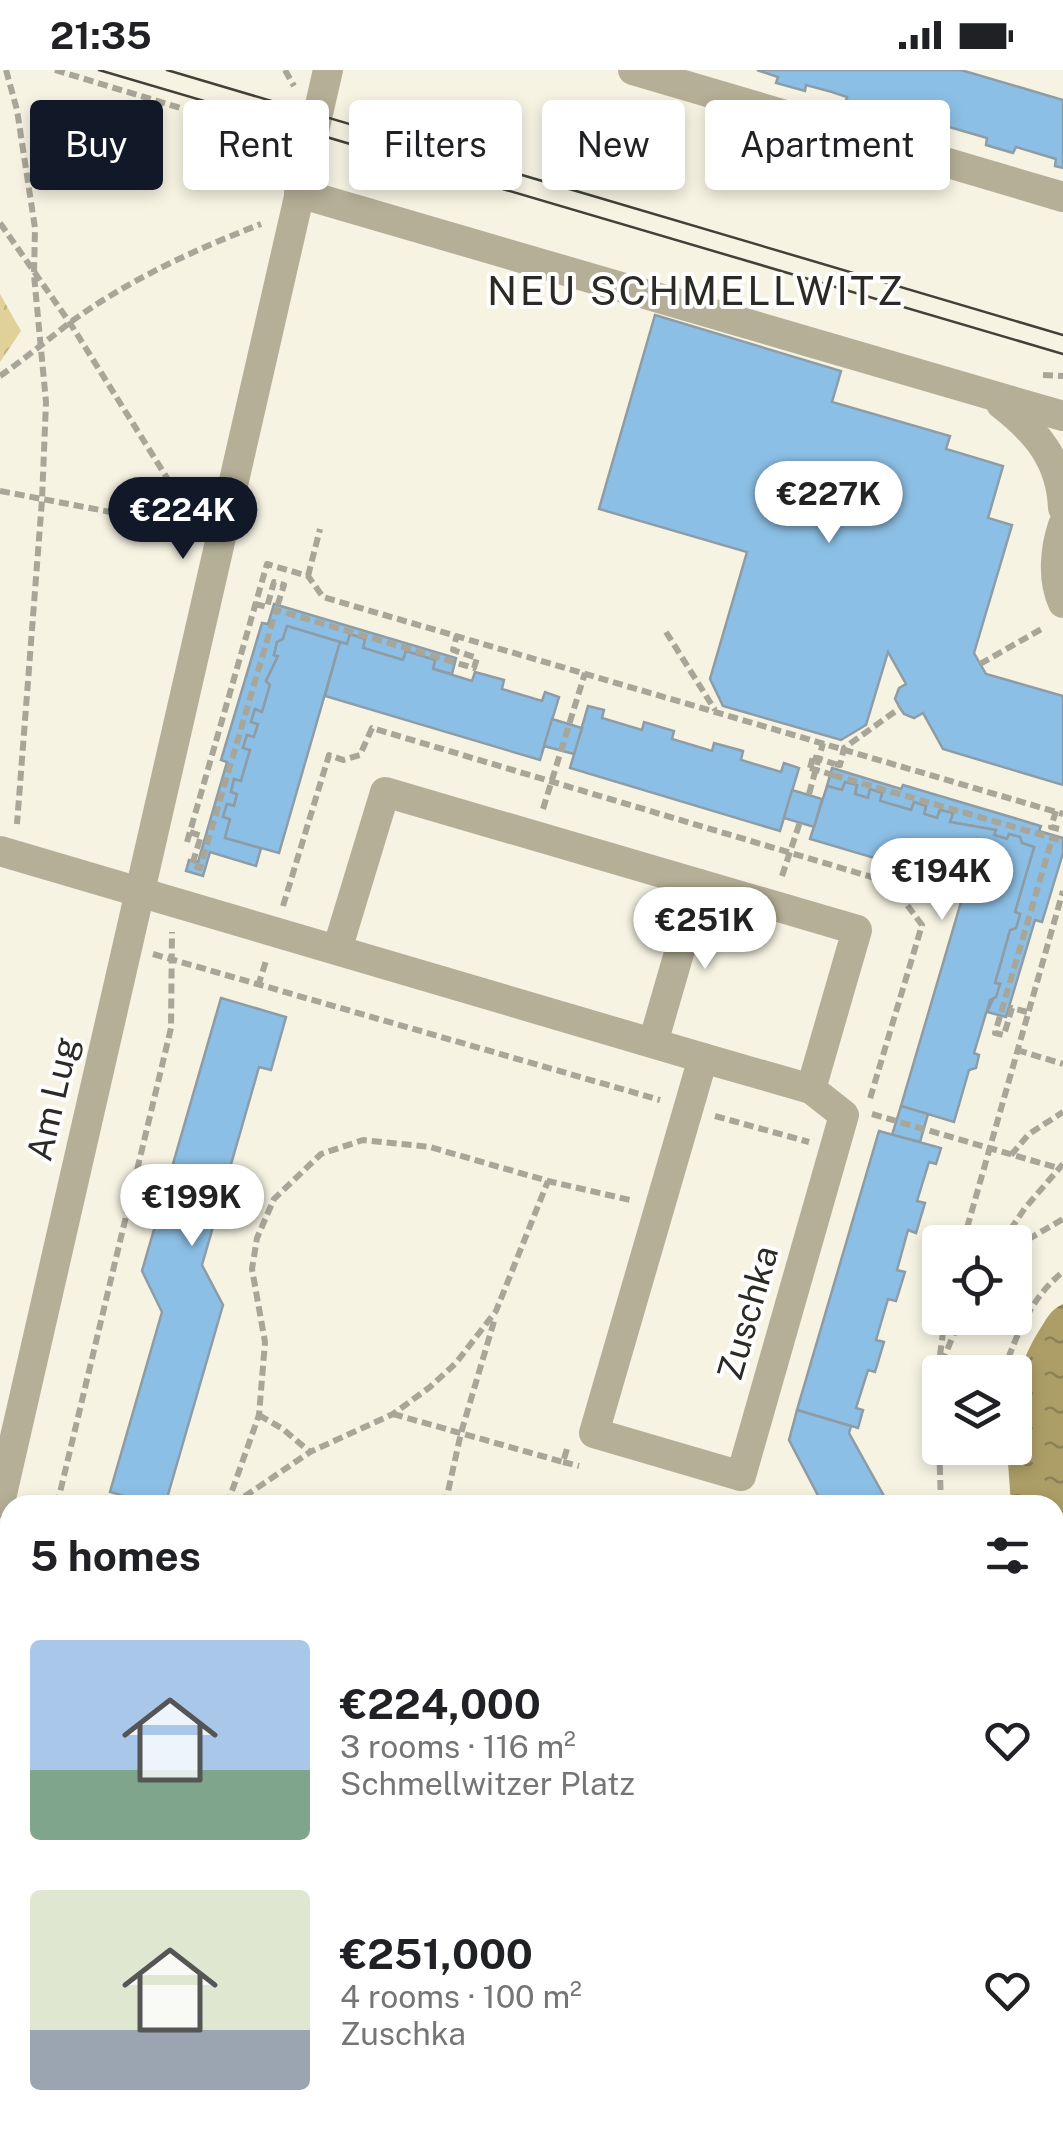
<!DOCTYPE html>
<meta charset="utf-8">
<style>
:root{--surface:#fff;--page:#f2f2f2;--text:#202124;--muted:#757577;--accent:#111827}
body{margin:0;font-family:"Public Sans",sans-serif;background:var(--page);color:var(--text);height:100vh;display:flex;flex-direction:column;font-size:38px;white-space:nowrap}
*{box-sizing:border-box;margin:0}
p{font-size:32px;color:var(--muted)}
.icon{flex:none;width:55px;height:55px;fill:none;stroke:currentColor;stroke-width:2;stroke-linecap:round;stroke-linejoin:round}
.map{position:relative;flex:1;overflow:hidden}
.panel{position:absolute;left:0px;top:1425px;width:1065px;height:642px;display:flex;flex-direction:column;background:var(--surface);border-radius:30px 30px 0 0;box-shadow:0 5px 15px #0003}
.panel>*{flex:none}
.guide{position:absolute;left:30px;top:30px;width:1005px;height:90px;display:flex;gap:20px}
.buttons{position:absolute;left:922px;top:1155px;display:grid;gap:20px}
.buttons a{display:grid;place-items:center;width:110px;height:110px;border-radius:10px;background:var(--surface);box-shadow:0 5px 15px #0003;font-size:50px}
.price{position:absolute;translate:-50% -85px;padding:0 22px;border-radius:35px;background:#fff;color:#222;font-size:32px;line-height:65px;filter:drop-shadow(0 2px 5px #0008)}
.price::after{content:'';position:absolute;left:50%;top:60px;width:30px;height:22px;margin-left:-15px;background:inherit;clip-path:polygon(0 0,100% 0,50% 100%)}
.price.selected{background:var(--accent);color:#fff}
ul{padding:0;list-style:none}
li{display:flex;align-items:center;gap:30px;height:250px;padding:0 30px}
li span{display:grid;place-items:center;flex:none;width:280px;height:200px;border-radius:10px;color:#555}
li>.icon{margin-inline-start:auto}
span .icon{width:120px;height:120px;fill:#fffc;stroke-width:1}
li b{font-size:42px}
h2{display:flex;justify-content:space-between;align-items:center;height:120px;padding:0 30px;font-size:42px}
.pill{padding:0 35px;border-radius:10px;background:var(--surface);box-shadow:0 5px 15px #0003;font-size:35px;line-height:90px}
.pill.selected{background:var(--accent);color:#fff}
.status{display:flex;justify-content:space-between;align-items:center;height:70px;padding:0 50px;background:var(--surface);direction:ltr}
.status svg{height:28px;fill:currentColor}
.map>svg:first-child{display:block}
.forest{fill:url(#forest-crowns)}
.water{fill:url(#water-ripples)}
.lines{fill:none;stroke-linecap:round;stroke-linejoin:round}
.stream{stroke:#ac9e66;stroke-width:10}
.building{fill:#8cbfe5;stroke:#8e9ca6;stroke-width:2.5}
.path{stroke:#a8a699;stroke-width:6;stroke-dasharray:10 5;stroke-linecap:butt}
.minor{stroke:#b5af97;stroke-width:30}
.tram{stroke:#424039;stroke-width:2.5}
.path-bridge{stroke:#a8a699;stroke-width:6;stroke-dasharray:10 5;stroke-linecap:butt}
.labels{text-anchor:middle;stroke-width:8;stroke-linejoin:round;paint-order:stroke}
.street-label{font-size:35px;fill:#2b2a24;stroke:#fff}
.quarter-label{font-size:40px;letter-spacing:2.5px;fill:#2b2a24;stroke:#fff}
</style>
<div class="status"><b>21:35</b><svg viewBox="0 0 49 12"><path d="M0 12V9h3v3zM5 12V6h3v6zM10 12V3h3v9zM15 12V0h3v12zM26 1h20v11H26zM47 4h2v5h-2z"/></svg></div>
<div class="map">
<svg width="1063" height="2066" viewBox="0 0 1063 2066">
<defs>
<pattern id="forest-crowns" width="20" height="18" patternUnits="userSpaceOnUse" patternTransform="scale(2.5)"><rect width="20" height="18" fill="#dfd197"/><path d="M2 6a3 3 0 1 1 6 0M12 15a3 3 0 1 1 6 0" fill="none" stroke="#c0b482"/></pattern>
<pattern id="water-ripples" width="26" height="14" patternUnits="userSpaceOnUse" patternTransform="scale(2.5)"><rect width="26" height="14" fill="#ac9e66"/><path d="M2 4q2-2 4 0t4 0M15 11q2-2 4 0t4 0" fill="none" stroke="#8c8154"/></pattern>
</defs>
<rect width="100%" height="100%" fill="#f6f3e3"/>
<!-- forest -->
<polygon class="forest" points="0,224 21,261 0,292"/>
<!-- water -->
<path class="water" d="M 1063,1234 L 1063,1760 L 1055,1770 L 1055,1435 L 1011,1435 L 1007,1378 L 1015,1378 C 1015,1326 1013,1301 1042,1256 C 1048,1246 1052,1239 1063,1234 Z"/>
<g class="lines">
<!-- stream -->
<polyline class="stream" points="8,1719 10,1720"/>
</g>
<!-- building -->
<g class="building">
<polygon points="757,0 961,0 1063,30 1063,98 1055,96 1056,89 1016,77 1013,83 986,75 987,68 877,36 875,42 845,33 847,27 832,22 806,15 805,21 776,13 778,7"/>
<polygon points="655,245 841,301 832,332 950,366 946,379 1003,396 988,448 1012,455 974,583 986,604 1063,626 1063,715 943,679 923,643 914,648 904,644 900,638 895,629 899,618 906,614 888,582 866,655 841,670 723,636 710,609 747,482 599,439"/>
<polygon points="274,534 456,588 452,604 433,599 435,590 406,581 403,590 363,578 365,569 350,564 347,574 287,556 283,569 277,572 274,585 278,586 266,611 270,615 262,642 255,639 251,652 258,654 254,667 247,665 243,678 250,680 241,711 234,709 231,722 237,724 234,736 227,734 223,747 230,749 225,768 261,778 256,796 210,782 203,806 186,801 189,790 198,792 227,692 221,690 262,553 268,554"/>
<polygon points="287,556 340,572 279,783 225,768 230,749 223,747 227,734 234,736 237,724 231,722 234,709 241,711 250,680 243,678 247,665 254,667 258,654 251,652 255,639 262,642 270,615 266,611 278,586 274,585 277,572 283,569"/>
<polygon points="350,564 365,569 363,578 403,590 406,581 435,590 433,599 472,611 475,602 504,610 502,619 542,631 545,622 559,627 540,690 325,626 340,572 347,574"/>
<polygon points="588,636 604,640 602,648 642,660 644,652 674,661 672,669 712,681 714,673 743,681 741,690 781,702 784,693 799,698 780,761 570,698"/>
<polygon points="552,649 582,658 574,684 544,676"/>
<polygon points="832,698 901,719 903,715 1041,756 1039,761 1063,768 1063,783 1042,852 1035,850 1006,947 987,942 1000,914 995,913 1010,860 1016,858 1020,844 1015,842 1034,777 1022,773 1020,767 1009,764 1007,769 994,765 996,760 950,752 953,743 940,740 937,748 924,744 926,736 914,732 911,740 880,731 882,723 870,719 868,728 855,724 857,715 845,712 842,720 827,716"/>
<polygon points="845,712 857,715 855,724 868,728 870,719 882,723 880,731 911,740 914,732 926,736 924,744 937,748 940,740 953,743 950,752 996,760 994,765 1007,769 1009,764 1020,767 1022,773 1034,777 1015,842 1020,844 1016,858 1010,860 995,913 1000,914 996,927 990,930 974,983 979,985 976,998 969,1000 954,1052 901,1036 966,815 810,769 827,716 842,720"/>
<polygon points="792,720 822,729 814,757 784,748"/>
<polygon points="221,928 286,947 271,1000 259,997 202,1195 223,1235 165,1435 155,1435 110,1422 162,1242 142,1201"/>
<polygon points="901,1036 928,1044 920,1072 892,1065"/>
<polygon points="879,1061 941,1078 936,1094 929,1092 917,1131 925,1133 916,1163 908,1160 897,1200 905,1202 896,1231 888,1229 876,1270 884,1272 875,1302 868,1300 856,1338 863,1340 858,1358 797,1340"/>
<polygon points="797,1340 851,1356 849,1363 889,1435 823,1435 789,1370"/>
<polygon points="669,2058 736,2058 765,2066 667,2066"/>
</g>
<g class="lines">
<!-- path -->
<g class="path">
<polyline points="6,0 17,40 35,158 34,205 46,332 42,430 17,754"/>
<polyline points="55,0 283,69"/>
<polyline points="285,0 294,16"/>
<polyline points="0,153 70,253 194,451"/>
<polyline points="1043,305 1063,306"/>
<path d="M 0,306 C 23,290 45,272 68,254 C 126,211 194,180 261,154"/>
<polyline points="0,421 195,458"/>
<polyline points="308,506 320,459"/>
<polyline points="255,534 267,537 274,512 284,515 276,540"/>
<polyline points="666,562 715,640"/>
<polyline points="980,594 1045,557"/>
<polyline points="835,694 840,695 844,678 900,638"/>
<polyline points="810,698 813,687"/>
<polyline points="833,705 1063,771"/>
<polyline points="809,724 823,673"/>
<polyline points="543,739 585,603"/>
<polyline points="1056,741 1051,757 1063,760"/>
<polyline points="190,762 201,766 192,795 200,798 276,540 474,598 477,588 453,580 457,565"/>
<polyline points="187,772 267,494 308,506 323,527 1063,744"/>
<polyline points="782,806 800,752"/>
<polyline points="283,836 329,685 343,690 360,685 372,658 905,817 907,835 922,855 869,1032"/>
<polyline points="153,884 660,1030"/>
<polyline points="258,916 266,891"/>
<polyline points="1027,942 1012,938 1004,965 995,963 1052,769"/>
<polyline points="1017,980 1063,994"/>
<polyline points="872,1044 1058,1098"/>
<polyline points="715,1046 809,1072"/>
<polyline points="1011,1085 1029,1064 1063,1042"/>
<polyline points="963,1172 1063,821"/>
<polyline points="1002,1172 1025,1138 1063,1094"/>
<polyline points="1015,1177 1063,1149"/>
<polyline points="942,1293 960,1248"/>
<path d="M 1003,1302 C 1017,1265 1030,1228 1063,1202"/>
<polyline points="393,1344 563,1392 567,1379"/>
<polyline points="259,1345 283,1359 310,1382"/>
<polyline points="563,1392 579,1396"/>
<polyline points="57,1435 171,958 172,862"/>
<polyline points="227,1435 259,1345 265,1272 252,1199 257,1168 274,1129 321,1084 363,1070 430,1077 548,1111 634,1131"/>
<polyline points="232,1435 310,1382 393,1344 430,1317 456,1293 496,1241 548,1111"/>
<polyline points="445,1435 461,1363 495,1248"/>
<polyline points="941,1435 937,1307 945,1248"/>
<polyline points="4,1603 10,1575"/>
<polyline points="0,1802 10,1800"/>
<polyline points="0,1811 10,1816"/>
<polyline points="1055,1832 1063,1826"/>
<polyline points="1055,1916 1063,1909"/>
<polyline points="1055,1998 1063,1994"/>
<polyline points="1055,2040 1063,2041"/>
<polyline points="546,2066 549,2058"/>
</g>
<!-- minor -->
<g class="minor">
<polyline points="633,0 1063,127"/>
<polyline points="299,123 1063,346"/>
<path d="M 1001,334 C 1037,362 1061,390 1063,438"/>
<path d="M 1063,455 C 1055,479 1052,509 1063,533"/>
<polyline points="0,781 703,988 594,1363 741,1406 844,1045 811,1019 857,860 385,722 337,880"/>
<polyline points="653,973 699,814"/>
<polyline points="703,988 811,1019"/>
<polyline points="0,1433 328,0"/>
<polyline points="0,1630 10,1632"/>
<polyline points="163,2066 166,2058"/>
<polyline points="509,2066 511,2058"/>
</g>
<!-- tram -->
<g class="tram">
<polyline points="99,0 1063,284"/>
<polyline points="167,0 1063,265"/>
</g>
<!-- path-bridge -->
<g class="path-bridge">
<polyline points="813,687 835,694"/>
<polyline points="810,698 833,705"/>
</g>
</g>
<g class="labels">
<!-- street labels -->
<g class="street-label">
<text transform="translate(53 1029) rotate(-77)" y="12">Am Lug</text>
<text transform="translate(748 1243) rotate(-74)" y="12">Zuschka</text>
</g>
<!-- quarter labels -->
<g class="quarter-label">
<text x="696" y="235">NEU SCHMELLWITZ</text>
</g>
</g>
</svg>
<div class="buttons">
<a><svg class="icon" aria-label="locate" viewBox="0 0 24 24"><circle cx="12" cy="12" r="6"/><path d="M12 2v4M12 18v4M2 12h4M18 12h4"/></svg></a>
<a><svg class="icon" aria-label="layers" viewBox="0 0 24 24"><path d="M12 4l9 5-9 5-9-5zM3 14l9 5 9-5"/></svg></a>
</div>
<b class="price" style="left:829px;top:476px">€227K</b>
<b class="price selected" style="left:183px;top:492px">€224K</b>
<b class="price" style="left:942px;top:853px">€194K</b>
<b class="price" style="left:705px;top:902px">€251K</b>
<b class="price" style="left:192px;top:1179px">€199K</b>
<div class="guide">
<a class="pill selected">Buy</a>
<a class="pill">Rent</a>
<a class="pill">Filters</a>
<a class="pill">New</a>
<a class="pill">Apartment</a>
</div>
<section class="panel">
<h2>5 homes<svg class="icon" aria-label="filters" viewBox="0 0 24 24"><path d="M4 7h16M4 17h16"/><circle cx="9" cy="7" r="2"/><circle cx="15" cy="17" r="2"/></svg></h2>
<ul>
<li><span style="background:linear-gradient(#a9c7e8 65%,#7fa58c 0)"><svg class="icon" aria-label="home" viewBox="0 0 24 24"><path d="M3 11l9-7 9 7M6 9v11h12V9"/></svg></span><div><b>€224,000</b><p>3 rooms · 116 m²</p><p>Schmellwitzer Platz</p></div><svg class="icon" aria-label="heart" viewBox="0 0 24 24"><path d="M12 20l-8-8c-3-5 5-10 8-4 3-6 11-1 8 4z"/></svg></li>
<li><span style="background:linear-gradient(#dfe7d0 70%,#9aa5b1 0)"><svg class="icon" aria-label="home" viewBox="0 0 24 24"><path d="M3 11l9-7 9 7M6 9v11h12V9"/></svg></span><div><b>€251,000</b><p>4 rooms · 100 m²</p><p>Zuschka</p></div><svg class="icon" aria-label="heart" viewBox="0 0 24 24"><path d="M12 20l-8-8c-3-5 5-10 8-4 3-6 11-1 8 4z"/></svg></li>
</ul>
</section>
</div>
